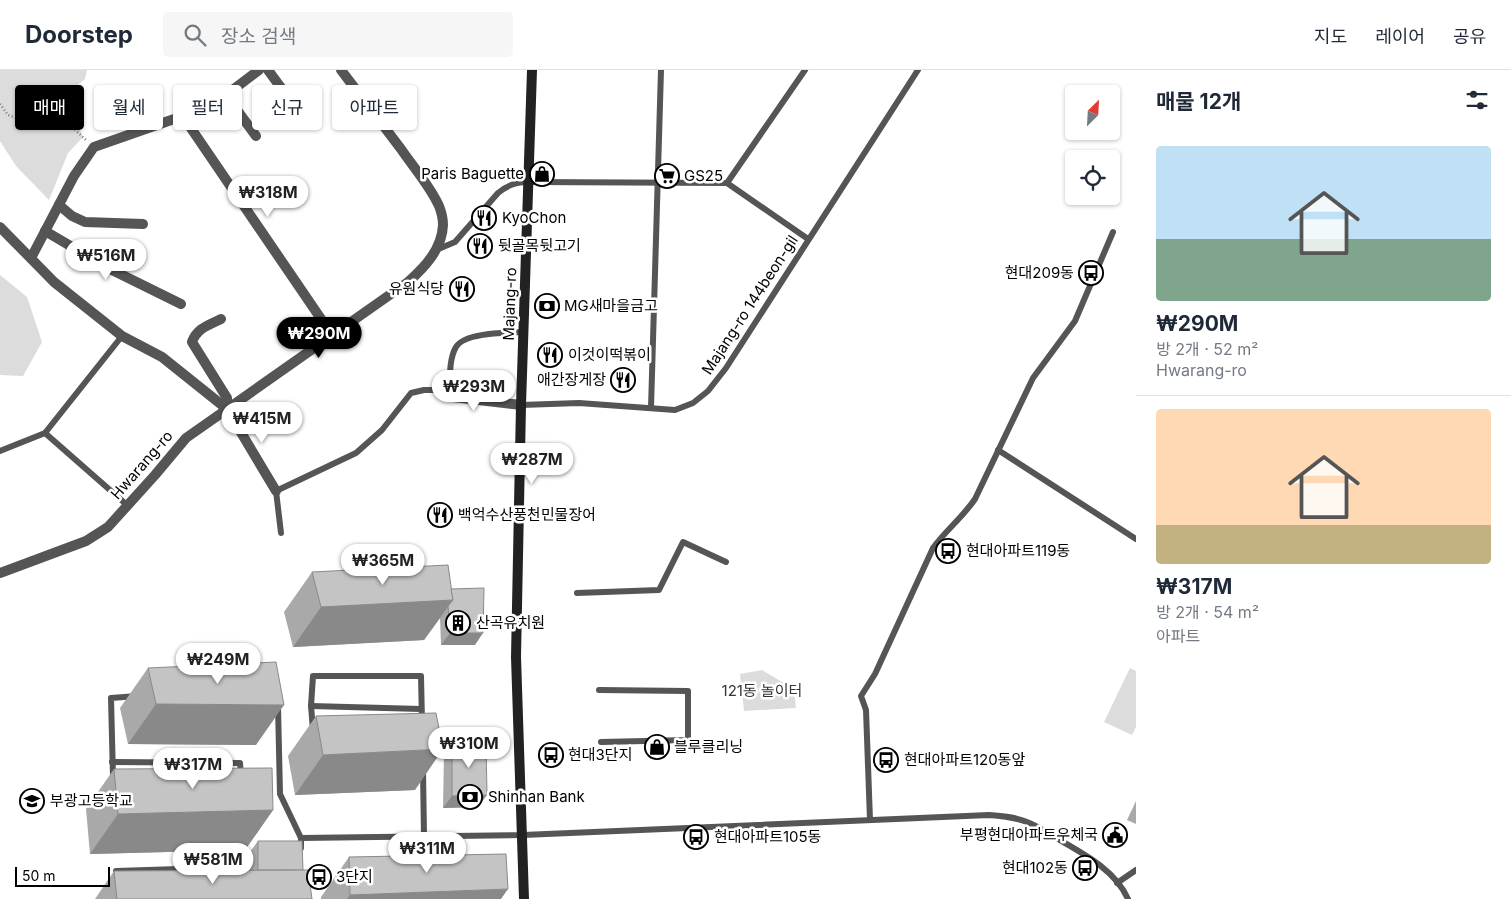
<!DOCTYPE html>
<html lang="ko">
<meta charset="utf-8">
<style>
:root{--surface:#fff;--page:#f6f6f7;--text:#1f2937;--muted:#747a83;--line:#e0e1e3;--accent:#000}
body{margin:0;font-family:Inter,"Noto Sans KR",sans-serif;background:var(--page);color:var(--text);height:100vh;display:flex;flex-direction:column;font-size:19px;white-space:nowrap}
*{box-sizing:border-box;margin:0}
p{font-size:16px;color:var(--muted)}
.icon{flex:none;width:28px;height:28px;fill:none;stroke:currentColor;stroke-width:2;stroke-linecap:round;stroke-linejoin:round}
.map{position:relative;flex:1;overflow:hidden}
.side{display:flex;flex-direction:column;background:var(--surface);width:375px}
.side>*{flex:none}
.top-card{position:absolute;left:15px;top:15px;width:475px;height:45px;display:flex;gap:10px}
.needle{width:32px;rotate:24deg}
.tools{position:absolute;left:1065px;top:15px;display:grid;gap:10px}
.tools a{display:grid;place-items:center;width:55px;height:55px;border-radius:5px;background:var(--surface);box-shadow:0 1px 4px #0004;font-size:25px}
.scale{position:absolute;left:15px;bottom:12px;width:95px;box-sizing:border-box;padding-left:5px;border:2px solid #000;border-top:0;font-size:14px;line-height:18px;white-space:nowrap;color:#000;-webkit-text-stroke:4px #fff;paint-order:stroke}
.price{position:absolute;translate:-50% -42px;padding:0 11px;border-radius:18px;background:#fff;color:#222;font-size:16px;line-height:32px;filter:drop-shadow(0 1px 2px #0008)}
.price::after{content:'';position:absolute;left:50%;top:30px;width:15px;height:11px;margin-left:-8px;background:inherit;clip-path:polygon(0 0,100% 0,50% 100%)}
.price.active{background:var(--accent);color:#fff}
ul{padding:0;list-style:none}
li{display:grid;align-content:center;gap:10px;height:265px;padding:0 20px}
li+li{border-top:1px solid var(--line)}
li span{display:grid;place-items:center;height:155px;border-radius:5px;color:#555}
li>.icon{margin-inline-start:auto}
span .icon{width:90px;height:90px;fill:#fffc;stroke-width:1}
li b{font-size:21px}
h2{display:flex;justify-content:space-between;align-items:center;height:60px;padding:0 20px;font-size:21px}
.chip{padding:0 18px;border-radius:5px;background:var(--surface);box-shadow:0 1px 4px #0004;font-size:18px;line-height:45px}
.chip.active{background:var(--accent);color:#fff}
header{display:flex;align-items:center;gap:30px;box-sizing:border-box;height:70px;padding:0 25px;background:var(--surface);border-bottom:1px solid var(--line)}
header strong{font-size:24px}
nav{display:flex;gap:28px;margin-inline-start:auto;font-size:18px}
.search{width:350px;height:45px;background:var(--page);display:flex;align-items:center;gap:12px;box-sizing:border-box;padding:0 18px;border-radius:5px;color:var(--muted);font-size:19px}
main{display:flex;flex:1;min-height:0}
.map>svg:first-child{display:block}
.green{fill:#dcdcdc}
.lines{fill:none;stroke-linecap:round;stroke-linejoin:round}
.path{stroke:#777;stroke-width:2.5;stroke-dasharray:1 2.5;stroke-linecap:butt}
.service{stroke:#555;stroke-width:6}
.minor{stroke:#555;stroke-width:10}
.secondary{stroke:#222;stroke-width:10}
.wall{fill:#a9a9a9}
.shaded-wall{fill:#898989}
.building{fill:#c4c4c4;stroke:#898989}
.labels{text-anchor:middle;stroke-width:5;stroke-linejoin:round;paint-order:stroke}
.poi-label{font-size:15px;fill:#000;stroke:#fff;text-anchor:start}
.street-label{font-size:15px;fill:#000;stroke:#fff}
.park-label{font-size:15px;fill:#333;stroke:#fff}
</style>
<header>
<strong>Doorstep</strong>
<div class="search"><svg class="icon" aria-label="search" viewBox="0 0 24 24"><circle cx="10" cy="10" r="6"/><path d="M15 15l6 6"/></svg>장소 검색</div>
<nav><a>지도</a><a>레이어</a><a>공유</a></nav>
</header>
<main>
<div class="map">
<svg width="1136" height="829" viewBox="0 0 1136 829">
<rect width="100%" height="100%" fill="#fff"/>
<!-- green -->
<g class="green">
<polygon points="0,0 87,0 85,9 64,26 83,67 68,83 49,130 16,96 0,71"/>
<polygon points="0,205 27,227 42,272 23,306 0,305"/>
<polygon points="1130,598 1136,601 1136,657 1132,665 1104,652"/>
<polygon points="762,600 794,619 796,638 744,641 740,604"/>
</g>
<g class="lines">
<!-- path -->
<polyline class="path" points="0,34 8,45 19,49 38,28 49,30 63,40 71,56 86,70"/>
<!-- service -->
<g class="service">
<polyline points="727,113 805,0"/>
<path d="M 436,180 L 455,172 L 498,123 C 508,115 516,112 529,112 L 727,113 L 808,169"/>
<polyline points="521,335 579,333 675,340 693,333 708,321 726,298 918,0"/>
<polyline points="651,338 661,0"/>
<polyline points="45,363 127,435"/>
<polyline points="998,380 1136,469"/>
<polyline points="0,381 45,363 122,266"/>
<path d="M 281,463 L 276,421 L 356,383 L 382,360 L 411,323 L 424,320 L 450,320 C 450,306 449,289 456,277 C 465,262 508,263 524,262"/>
<polyline points="577,523 659,520 683,472 726,492"/>
<polyline points="599,620 688,621 688,670 601,672"/>
<polyline points="278,636 280,724 301,768"/>
<polyline points="311,636 421,639"/>
<polyline points="313,660 311,636 313,606 421,606 422,652"/>
<polyline points="112,692 240,693 241,705"/>
<polyline points="423,700 424,766"/>
<polyline points="113,707 111,628 137,626"/>
<path d="M 870,750 L 866,640 L 861,626 L 875,604 L 933,478 C 946,460 963,447 975,429 L 1033,308 L 1075,251 L 1113,162"/>
<path d="M 301,778 L 301,768 L 523,765 L 989,745 C 1002,746 1015,747 1027,752 C 1038,756 1048,763 1058,769 C 1084,784 1115,800 1128,829"/>
<polyline points="116,808 116,801 241,797 241,808"/>
<polyline points="1117,813 1136,800"/>
</g>
<!-- minor -->
<g class="minor">
<polyline points="268,0 301,45"/>
<polyline points="226,25 256,66"/>
<polyline points="182,45 332,265"/>
<polyline points="59,135 72,146 85,152 143,154"/>
<polyline points="0,157 54,212 122,266 162,287 227,339"/>
<polyline points="45,161 108,198 181,234"/>
<polyline points="31,188 74,106 94,77 177,48 226,25 259,0"/>
<path d="M 221,249 C 209,255 197,258 192,272 L 227,328 L 227,339 L 276,421"/>
<polyline points="450,320 451,325 453,327 521,335"/>
<path d="M 0,503 L 86,471 L 108,457 L 155,405 L 186,368 L 408,212 C 425,197 442,179 443,155 C 443,149 441,141 439,136 C 430,116 414,98 401,79 C 381,53 361,26 341,0"/>
</g>
<!-- secondary -->
<polyline class="secondary" points="524,829 516,587 521,335 532,0"/>
</g>
<!-- wall -->
<g class="wall">
<polygon points="312,502 451,519 475,575 441,575 440,548 424,570 293,577 284,542"/>
<polygon points="148,598 256,675 128,674 120,638"/>
<polygon points="316,646 415,720 295,725 288,686"/>
<polygon points="452,671 478,737 443,738 444,683"/>
<polygon points="114,699 273,740 245,780 90,784 86,739"/>
<polygon points="1136,731 1136,754 1127,750"/>
<polygon points="258,771 303,800 312,829 95,829 114,801 250,800 250,782"/>
<polygon points="349,787 501,829 321,829 321,827"/>
</g>
<!-- shaded-wall -->
<g class="shaded-wall">
<polygon points="453,530 424,570 293,577 321,537"/>
<polygon points="450,563 483,563 475,575 441,575"/>
<polygon points="156,634 284,635 256,675 128,674"/>
<polygon points="443,679 415,720 295,725 323,685"/>
<polygon points="487,725 478,737 443,738 452,726"/>
<polygon points="273,740 245,780 90,784 118,744"/>
<polygon points="508,819 501,829 347,829 350,825"/>
</g>
<!-- building -->
<g class="building">
<polygon points="448,495 453,530 321,537 312,502"/>
<polygon points="484,518 483,563 450,563 448,536 453,530 451,519"/>
<polygon points="276,592 284,635 156,634 148,598"/>
<polygon points="436,643 443,679 323,685 316,646"/>
<polygon points="452,671 486,672 487,725 452,726"/>
<polygon points="272,698 273,740 118,744 114,699"/>
<polygon points="258,771 302,771 303,800 258,800"/>
<polygon points="506,784 508,819 350,825 349,787"/>
<polygon points="308,800 312,829 117,829 114,801"/>
</g>
<!-- icons -->
<defs>
<symbol id="shop-ring" viewBox="-11 -11 22 22"><circle r="9.5" fill="#fff" stroke="#000" stroke-width="1.5"/><path d="M-5-2.5h2.3a2.7 3.5 0 0 1 5.4 0H5L5.5 6h-11ZM-1.5-2.5h3a1.5 2.3 0 0 0-3 0Z" fill="#000"/></symbol>
<symbol id="supermarket-ring" viewBox="-11 -11 22 22"><circle r="9.5" fill="#fff" stroke="#000" stroke-width="1.5"/><path d="M-6-5.5h2.5l.6 2H6L4.5 2H-2.5L-4.4-4H-6ZM-1.5 3.2a1.3 1.3 0 1 0 .1 0ZM3 3.2a1.3 1.3 0 1 0 .1 0Z" fill="#000"/></symbol>
<symbol id="restaurant-ring" viewBox="-11 -11 22 22"><circle r="9.5" fill="#fff" stroke="#000" stroke-width="1.5"/><path d="M-5-6h1v4h1v-4h1v4h1v-4h1v5L-1.5 .5V6h-2V.5L-5-1ZM5-6V6H3V1.5H1.5Q1.5-4 5-6Z" fill="#000"/></symbol>
<symbol id="bus-ring" viewBox="-11 -11 22 22"><circle r="9.5" fill="#fff" stroke="#000" stroke-width="1.5"/><path d="M-5-6H5V4H4V6H2V4H-2V6H-4V4H-5ZM-3.5-4V0h7V-4ZM-3.5 1.2v1.5H-2V1.2ZM2 1.2v1.5H3.5V1.2Z" fill="#000"/></symbol>
<symbol id="bank-ring" viewBox="-11 -11 22 22"><circle r="9.5" fill="#fff" stroke="#000" stroke-width="1.5"/><path d="M-6-4H6V4H-6ZM0-2.3a2.3 2.3 0 1 0 0 4.6a2.3 2.3 0 1 0 0-4.6Z" fill="#000"/></symbol>
<symbol id="building-ring" viewBox="-11 -11 22 22"><circle r="9.5" fill="#fff" stroke="#000" stroke-width="1.5"/><path d="M-4-6H4V6H1V3H-1V6H-4ZM-2.5-4.3h1.7v1.8h-1.7ZM.8-4.3h1.7v1.8H.8ZM-2.5-1h1.7V.8h-1.7ZM.8-1h1.7V.8H.8Z" fill="#000"/></symbol>
<symbol id="school-ring" viewBox="-11 -11 22 22"><circle r="9.5" fill="#fff" stroke="#000" stroke-width="1.5"/><path d="M0-5L7-2L0 1L-7-2ZM-4 1L0 2.5L4 1V4Q0 6-4 4Z" fill="#000"/></symbol>
<symbol id="civic-ring" viewBox="-11 -11 22 22"><circle r="9.5" fill="#fff" stroke="#000" stroke-width="1.5"/><path d="M-.6-6.5H3V-4.5H.6V-3L4-1V1h2V6H-6V1h2V-1L-.6-3ZM-1.2 2.5V6h2.4V2.5Z" fill="#000"/></symbol>
</defs>
<g fill-rule="evenodd">
<use href="#shop-ring" x="528" y="90" width="28" height="28"/>
<use href="#supermarket-ring" x="653" y="92" width="28" height="28"/>
<use href="#restaurant-ring" x="470" y="134" width="28" height="28"/>
<use href="#restaurant-ring" x="466" y="162" width="28" height="28"/>
<use href="#bus-ring" x="1077" y="189" width="28" height="28"/>
<use href="#restaurant-ring" x="448" y="205" width="28" height="28"/>
<use href="#bank-ring" x="533" y="222" width="28" height="28"/>
<use href="#restaurant-ring" x="536" y="271" width="28" height="28"/>
<use href="#restaurant-ring" x="609" y="296" width="28" height="28"/>
<use href="#restaurant-ring" x="426" y="431" width="28" height="28"/>
<use href="#bus-ring" x="934" y="467" width="28" height="28"/>
<use href="#building-ring" x="444" y="539" width="28" height="28"/>
<use href="#shop-ring" x="643" y="663" width="28" height="28"/>
<use href="#bus-ring" x="537" y="671" width="28" height="28"/>
<use href="#bus-ring" x="872" y="676" width="28" height="28"/>
<use href="#bank-ring" x="456" y="713" width="28" height="28"/>
<use href="#school-ring" x="18" y="717" width="28" height="28"/>
<use href="#civic-ring" x="1101" y="751" width="28" height="28"/>
<use href="#bus-ring" x="682" y="753" width="28" height="28"/>
<use href="#bus-ring" x="1071" y="784" width="28" height="28"/>
<use href="#bus-ring" x="305" y="793" width="28" height="28"/>
</g>
<g class="labels">
<!-- poi labels -->
<g class="poi-label">
<text x="524" y="109" text-anchor="end">Paris Baguette</text>
<text x="684" y="111">GS25</text>
<text x="502" y="153">KyoChon</text>
<text x="498" y="181">뒷골목뒷고기</text>
<text x="1074" y="208" text-anchor="end">현대209동</text>
<text x="444" y="224" text-anchor="end">유원식당</text>
<text x="564" y="241">MG새마을금고</text>
<text x="568" y="290">이것이떡볶이</text>
<text x="606" y="315" text-anchor="end">애간장게장</text>
<text x="458" y="450">백억수산풍천민물장어</text>
<text x="966" y="486">현대아파트119동</text>
<text x="476" y="558">산곡유치원</text>
<text x="674" y="682">블루클리닝</text>
<text x="568" y="690">현대3단지</text>
<text x="904" y="695">현대아파트120동앞</text>
<text x="488" y="732">Shinhan Bank</text>
<text x="50" y="736">부광고등학교</text>
<text x="1098" y="770" text-anchor="end">부평현대아파트우체국</text>
<text x="714" y="772">현대아파트105동</text>
<text x="1068" y="803" text-anchor="end">현대102동</text>
<text x="336" y="812">3단지</text>
</g>
<!-- street labels -->
<g class="street-label">
<text transform="translate(510 234) rotate(-88)" y="5">Majang-ro</text>
<text transform="translate(750 235) rotate(-57)" y="5">Majang-ro 144beon-gil</text>
<text transform="translate(142 395) rotate(-49)" y="5">Hwarang-ro</text>
</g>
<!-- park labels -->
<g class="park-label">
<text x="762" y="626">121동 놀이터</text>
</g>
</g>
</svg>
<div class="tools">
<a><svg class="needle" viewBox="-14 -14 28 28"><path d="M0-13l5 13h-10z" fill="#e53935"/><path d="M0 13l5-13h-10z" fill="#747a83"/></svg></a>
<a><svg class="icon" aria-label="locate" viewBox="0 0 24 24"><circle cx="12" cy="12" r="6"/><path d="M12 2v4M12 18v4M2 12h4M18 12h4"/></svg></a>
</div>
<div class="scale">50 m</div>
<b class="price" style="left:268px;top:148px">₩318M</b>
<b class="price" style="left:106px;top:211px">₩516M</b>
<b class="price active" style="left:319px;top:289px">₩290M</b>
<b class="price" style="left:474px;top:342px">₩293M</b>
<b class="price" style="left:262px;top:374px">₩415M</b>
<b class="price" style="left:532px;top:415px">₩287M</b>
<b class="price" style="left:383px;top:516px">₩365M</b>
<b class="price" style="left:218px;top:615px">₩249M</b>
<b class="price" style="left:469px;top:699px">₩310M</b>
<b class="price" style="left:193px;top:720px">₩317M</b>
<b class="price" style="left:427px;top:804px">₩311M</b>
<b class="price" style="left:213px;top:815px">₩581M</b>
<div class="top-card">
<a class="chip active">매매</a>
<a class="chip">월세</a>
<a class="chip">필터</a>
<a class="chip">신규</a>
<a class="chip">아파트</a>
</div>
</div>
<section class="side">
<h2>매물 12개<svg class="icon" aria-label="filters" viewBox="0 0 24 24"><path d="M4 7h16M4 17h16"/><circle cx="9" cy="7" r="2"/><circle cx="15" cy="17" r="2"/></svg></h2>
<ul>
<li><span style="background:linear-gradient(#bfe0f5 60%,#7fa58c 0)"><svg class="icon" aria-label="home" viewBox="0 0 24 24"><path d="M3 11l9-7 9 7M6 9v11h12V9"/></svg></span><div><b>₩290M</b><p>방 2개 · 52 m²</p><p>Hwarang-ro</p></div></li>
<li><span style="background:linear-gradient(#ffd9b3 75%,#c2b280 0)"><svg class="icon" aria-label="home" viewBox="0 0 24 24"><path d="M3 11l9-7 9 7M6 9v11h12V9"/></svg></span><div><b>₩317M</b><p>방 2개 · 54 m²</p><p>아파트</p></div></li>
</ul>
</section>
</main>
